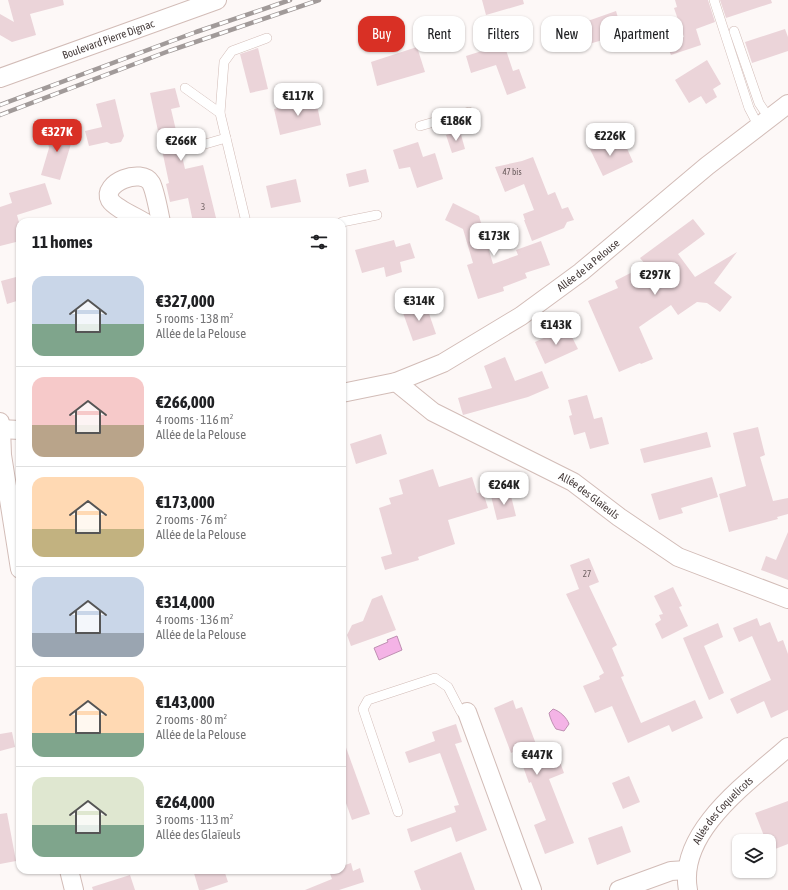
<!DOCTYPE html>
<meta charset="utf-8">
<style>
:root{--surface:#fff;--page:#f6f6f6;--text:#202124;--muted:#757577;--line:#e0e0e0;--accent:#d93025}
body{margin:0;font-family:"Asap Condensed",sans-serif;background:var(--page);color:var(--text);height:100vh;display:flex;flex-direction:column;font-size:15px;white-space:nowrap}
*{box-sizing:border-box;margin:0}
p{font-size:13px;color:var(--muted)}
.icon{flex:none;width:22px;height:22px;fill:none;stroke:currentColor;stroke-width:2;stroke-linecap:round;stroke-linejoin:round}
.map{position:relative;flex:1;overflow:hidden}
.drawer{position:absolute;left:16px;top:218px;width:330px;height:656px;display:flex;flex-direction:column;background:var(--surface);border-radius:12px;box-shadow:0 1px 3px #0004}
.drawer>*{flex:none}
.hud{position:absolute;left:358px;top:16px;width:370px;height:36px;display:flex;gap:8px}
.controls{position:absolute;left:732px;top:834px;display:grid;gap:8px}
.controls a{display:grid;place-items:center;width:44px;height:44px;border-radius:8px;background:var(--surface);box-shadow:0 1px 3px #0004;font-size:20px}
.price{position:absolute;translate:-50% -34px;padding:0 9px;border-radius:8px;background:#fff;color:#222;font-size:13px;line-height:26px;filter:drop-shadow(0 1px 2px #0008)}
.price::after{content:'';position:absolute;left:50%;top:24px;width:12px;height:9px;margin-left:-6px;background:inherit;clip-path:polygon(0 0,100% 0,50% 100%)}
.price.selected{background:var(--accent);color:#fff}
ul{padding:0;list-style:none}
li{display:flex;align-items:center;gap:12px;height:100px;padding:0 16px}
li+li{border-top:1px solid var(--line)}
li span{display:grid;place-items:center;flex:none;width:112px;height:80px;border-radius:12px;color:#555}
li>.icon{margin-inline-start:auto}
span .icon{width:48px;height:48px;fill:#fffc;stroke-width:1}
li b{font-size:17px}
h2{display:flex;justify-content:space-between;align-items:center;height:48px;padding:0 16px;font-size:17px}
.chip{padding:0 14px;border-radius:12px;background:var(--surface);box-shadow:0 1px 3px #0004;font-size:14px;line-height:36px}
.chip.selected{background:var(--accent);color:#fff}
.map>svg:first-child{display:block}
.water{fill:#f4b3e6;stroke:#bf8fb2}
.building{fill:#ebd4d9}
.lines{fill:none;stroke-linecap:round;stroke-linejoin:round}
.service-casing{stroke:#d2bcb7;stroke-width:10}
.minor-casing{stroke:#d2bcb7;stroke-width:20}
.service{stroke:#fff;stroke-width:9}
.minor{stroke:#fff;stroke-width:18}
.rail-casing{stroke:#a19a99;stroke-width:4.5}
.rail{stroke:#fff;stroke-width:3;stroke-dasharray:9;stroke-linecap:butt}
.labels{text-anchor:middle;stroke-width:3.5;stroke-linejoin:round;paint-order:stroke}
.number-label{font-size:9px;fill:#6e6061}
.street-label{font-size:11px;fill:#443a39;stroke:#fff}
</style>
<div class="map">
<svg width="788" height="890" viewBox="0 0 788 890">
<rect width="100%" height="100%" fill="#fdf8f7"/>
<!-- water -->
<g class="water">
<polygon points="397,636 402,650 379,660 374,648 388,642 387,640"/>
<path d="M 553,709 C 560,711 567,718 569,724 L 564,731 L 556,729 C 553,725 550,718 549,713 Z"/>
</g>
<!-- building -->
<g class="building">
<polygon points="8,0 63,0 64,5 30,14 36,35 12,42 0,35 0,14 14,22"/>
<polygon points="482,0 523,0 524,4 486,15"/>
<polygon points="675,0 708,0 715,22 696,29 701,45 671,55 666,43 684,37 674,8 677,7"/>
<polygon points="720,0 771,0 772,3 726,18"/>
<polygon points="616,11 623,34 589,44 582,23"/>
<polygon points="785,29 788,37 788,51 752,63 745,42"/>
<polygon points="504,44 513,71 519,69 526,88 507,95 496,65 471,73 466,56"/>
<polygon points="417,47 425,72 377,86 371,62"/>
<polygon points="258,48 268,89 250,93 240,54"/>
<polygon points="707,60 721,84 713,89 717,97 706,104 701,96 689,103 675,80"/>
<polygon points="175,88 180,107 171,109 185,169 203,165 217,222 193,222 188,198 170,202 166,184 169,183 150,93"/>
<polygon points="115,99 124,136 121,142 111,144 107,142 89,146 85,131 102,127 96,104"/>
<polygon points="316,100 321,125 280,135 274,109"/>
<polygon points="65,127 67,136 74,134 60,180 41,175 49,148 46,131"/>
<polygon points="460,131 465,149 452,153 446,135"/>
<polygon points="606,139 609,146 616,143 618,147 625,144 633,162 603,176 589,147"/>
<polygon points="418,142 423,157 435,153 443,179 417,188 410,167 399,169 393,150"/>
<polygon points="533,157 548,195 555,192 562,209 568,207 574,220 567,222 564,228 532,241 524,220 525,220 523,214 534,210 524,184 505,192 495,167 522,161"/>
<polygon points="366,169 369,182 349,187 346,174"/>
<polygon points="296,179 301,202 271,208 266,186"/>
<polygon points="45,183 52,204 17,215 20,226 20,241 0,246 0,207 12,203 9,193"/>
<polygon points="453,203 479,216 493,264 518,255 516,250 541,241 550,265 525,273 527,278 503,287 504,291 478,299 467,265 473,263 463,229 445,220"/>
<polygon points="693,219 705,234 678,254 695,277 737,252 714,283 732,297 720,312 707,303 697,302 678,315 671,305 639,327 653,359 641,364 640,363 619,372 588,301 618,288 615,281 646,265 640,258"/>
<polygon points="394,240 396,247 410,243 415,258 400,262 402,272 386,277 384,267 362,273 355,250"/>
<polygon points="20,276 20,300 7,304 1,281"/>
<polygon points="425,302 436,334 413,341 402,310"/>
<polygon points="569,331 578,349 545,364 535,342 557,332 559,335"/>
<polygon points="505,357 515,381 542,371 549,388 528,397 463,415 458,398 492,388 484,366"/>
<polygon points="587,395 594,419 602,417 609,444 590,449 585,432 574,435 569,416 572,415 568,400"/>
<polygon points="758,427 765,455 760,457 773,501 788,498 788,514 777,517 778,519 729,532 719,494 746,486 733,433"/>
<polygon points="707,432 711,447 644,463 640,449"/>
<polygon points="381,434 387,454 356,464 350,444"/>
<polygon points="433,469 439,487 472,477 477,493 483,492 488,508 448,520 455,544 418,557 419,560 385,570 381,557 392,554 379,508 391,504 389,498 403,494 399,480"/>
<polygon points="712,477 718,497 681,508 683,513 659,520 651,494"/>
<polygon points="510,492 516,516 497,520 491,496"/>
<polygon points="788,532 788,580 761,570 766,556 776,560"/>
<polygon points="589,558 599,582 589,586 617,645 612,648 624,676 621,677 641,723 695,700 703,718 672,732 669,725 628,743 612,706 595,713 583,686 600,679 599,676 604,673 566,594 579,589 570,565"/>
<polygon points="673,587 682,606 679,607 688,626 662,639 655,624 661,620 659,615 663,614 654,596"/>
<polygon points="382,595 396,630 351,646 347,635 352,625 363,621 372,599"/>
<polygon points="757,618 760,626 770,622 778,642 783,640 788,654 788,710 771,718 764,701 737,714 730,699 771,680 752,636 739,642 733,628"/>
<polygon points="718,623 723,637 704,646 724,693 709,700 683,638"/>
<polygon points="513,700 516,709 522,707 542,760 557,754 564,773 549,779 574,843 545,854 534,825 546,820 531,782 529,783 517,750 511,753 494,708"/>
<polygon points="456,724 462,742 455,744 487,830 456,842 451,827 411,842 407,829 456,812 454,806 459,805 440,753 409,763 405,752 435,741 432,732"/>
<polygon points="12,732 15,747 0,751 0,734"/>
<polygon points="344,742 370,814 352,820 342,792 342,743"/>
<polygon points="629,776 640,802 623,809 612,783"/>
<polygon points="788,801 788,844 770,851 769,841 766,841 755,813"/>
<polygon points="7,813 16,861 0,864 0,814"/>
<polygon points="622,826 631,852 597,865 588,838"/>
<polygon points="461,852 475,890 421,890 414,871"/>
<polygon points="351,863 353,871 360,868 364,882 339,890 305,890 332,879 329,871 342,870 342,866"/>
<polygon points="193,870 224,870 228,882 204,890 199,890"/>
<polygon points="130,875 135,890 93,890 92,887"/>
</g>
<g class="lines">
<defs>
<g id="service">
<polyline points="714,0 749,108 759,127"/>
<polyline points="734,31 759,103 769,118"/>
<polyline points="185,88 220,113"/>
<polyline points="420,126 469,112"/>
<polyline points="195,147 226,138"/>
<polyline points="246,222 220,113 224,62 232,51 267,38"/>
<polyline points="342,222 377,215"/>
<polyline points="398,812 363,709 368,700 435,678 448,687 461,712 467,712"/>
</g>
<g id="minor">
<path id="s1" d="M 0,78 L 217,0"/>
<path d="M 144,222 C 136,217 115,208 110,200 C 101,183 142,167 151,183 C 155,190 159,213 161,222"/>
<path id="s2" d="M 396,382 L 433,412 L 573,482 L 619,517 L 678,557 L 788,599"/>
<path id="s3" d="M 342,393 L 396,382 L 443,363 L 521,316 L 581,272 L 707,166 L 788,104"/>
<polyline points="0,422 1,429 2,455 20,569"/>
<polyline points="0,429 20,430"/>
<polyline points="467,712 532,890"/>
<polyline points="69,870 74,890"/>
<polyline points="619,890 671,871 687,870"/>
<path id="s4" d="M 688,890 C 677,831 750,781 788,747"/>
</g>
</defs>
<!-- service casing -->
<use href="#service" class="service-casing"/>
<!-- minor casing -->
<use href="#minor" class="minor-casing"/>
<!-- service -->
<use href="#service" class="service"/>
<!-- minor -->
<use href="#minor" class="minor"/>
<defs>
<g id="rail">
<polyline points="0,105 196,32 290,0"/>
<polyline points="0,115 169,51 319,0"/>
</g>
</defs>
<!-- rail casing -->
<use href="#rail" class="rail-casing"/>
<!-- rail -->
<use href="#rail" class="rail"/>
</g>
<g class="labels">
<!-- number labels -->
<g class="number-label">
<text x="512" y="175">47 bis</text>
<text x="203" y="210">3</text>
<text x="587" y="577">27</text>
</g>
<!-- street labels -->
<g class="street-label">
<text dy="4" stroke="none"><textPath href="#s1" startOffset="115">Boulevard Pierre Dignac</textPath></text>
<text dy="4" stroke="none"><textPath href="#s3" startOffset="281">Allée de la Pelouse</textPath></text>
<text dy="4" stroke="none"><textPath href="#s2" startOffset="225">Allée des Glaïeuls</textPath></text>
<text dy="4" stroke="none"><textPath href="#s4" startOffset="91">Allée des Coquelicots</textPath></text>
</g>
</g>
</svg>
<div class="controls">
<a><svg class="icon" aria-label="layers" viewBox="0 0 24 24"><path d="M12 4l9 5-9 5-9-5zM3 14l9 5 9-5"/></svg></a>
</div>
<b class="price" style="left:298px;top:117px">€117K</b>
<b class="price" style="left:456px;top:142px">€186K</b>
<b class="price selected" style="left:57px;top:153px">€327K</b>
<b class="price" style="left:610px;top:157px">€226K</b>
<b class="price" style="left:181px;top:162px">€266K</b>
<b class="price" style="left:494px;top:257px">€173K</b>
<b class="price" style="left:655px;top:296px">€297K</b>
<b class="price" style="left:419px;top:322px">€314K</b>
<b class="price" style="left:556px;top:346px">€143K</b>
<b class="price" style="left:504px;top:506px">€264K</b>
<b class="price" style="left:537px;top:776px">€447K</b>
<div class="hud">
<a class="chip selected">Buy</a>
<a class="chip">Rent</a>
<a class="chip">Filters</a>
<a class="chip">New</a>
<a class="chip">Apartment</a>
</div>
<section class="drawer">
<h2>11 homes<svg class="icon" aria-label="filters" viewBox="0 0 24 24"><path d="M4 7h16M4 17h16"/><circle cx="9" cy="7" r="2"/><circle cx="15" cy="17" r="2"/></svg></h2>
<ul>
<li><span style="background:linear-gradient(#c9d6e8 60%,#7fa58c 0)"><svg class="icon" aria-label="home" viewBox="0 0 24 24"><path d="M3 11l9-7 9 7M6 9v11h12V9"/></svg></span><div><b>€327,000</b><p>5 rooms · 138 m²</p><p>Allée de la Pelouse</p></div></li>
<li><span style="background:linear-gradient(#f6c9c9 60%,#b9a48a 0)"><svg class="icon" aria-label="home" viewBox="0 0 24 24"><path d="M3 11l9-7 9 7M6 9v11h12V9"/></svg></span><div><b>€266,000</b><p>4 rooms · 116 m²</p><p>Allée de la Pelouse</p></div></li>
<li><span style="background:linear-gradient(#ffd9b3 65%,#c2b280 0)"><svg class="icon" aria-label="home" viewBox="0 0 24 24"><path d="M3 11l9-7 9 7M6 9v11h12V9"/></svg></span><div><b>€173,000</b><p>2 rooms · 76 m²</p><p>Allée de la Pelouse</p></div></li>
<li><span style="background:linear-gradient(#c9d6e8 70%,#9aa5b1 0)"><svg class="icon" aria-label="home" viewBox="0 0 24 24"><path d="M3 11l9-7 9 7M6 9v11h12V9"/></svg></span><div><b>€314,000</b><p>4 rooms · 136 m²</p><p>Allée de la Pelouse</p></div></li>
<li><span style="background:linear-gradient(#ffd9b3 70%,#7fa58c 0)"><svg class="icon" aria-label="home" viewBox="0 0 24 24"><path d="M3 11l9-7 9 7M6 9v11h12V9"/></svg></span><div><b>€143,000</b><p>2 rooms · 80 m²</p><p>Allée de la Pelouse</p></div></li>
<li><span style="background:linear-gradient(#dfe7d0 60%,#7fa58c 0)"><svg class="icon" aria-label="home" viewBox="0 0 24 24"><path d="M3 11l9-7 9 7M6 9v11h12V9"/></svg></span><div><b>€264,000</b><p>3 rooms · 113 m²</p><p>Allée des Glaïeuls</p></div></li>
</ul>
</section>
</div>
